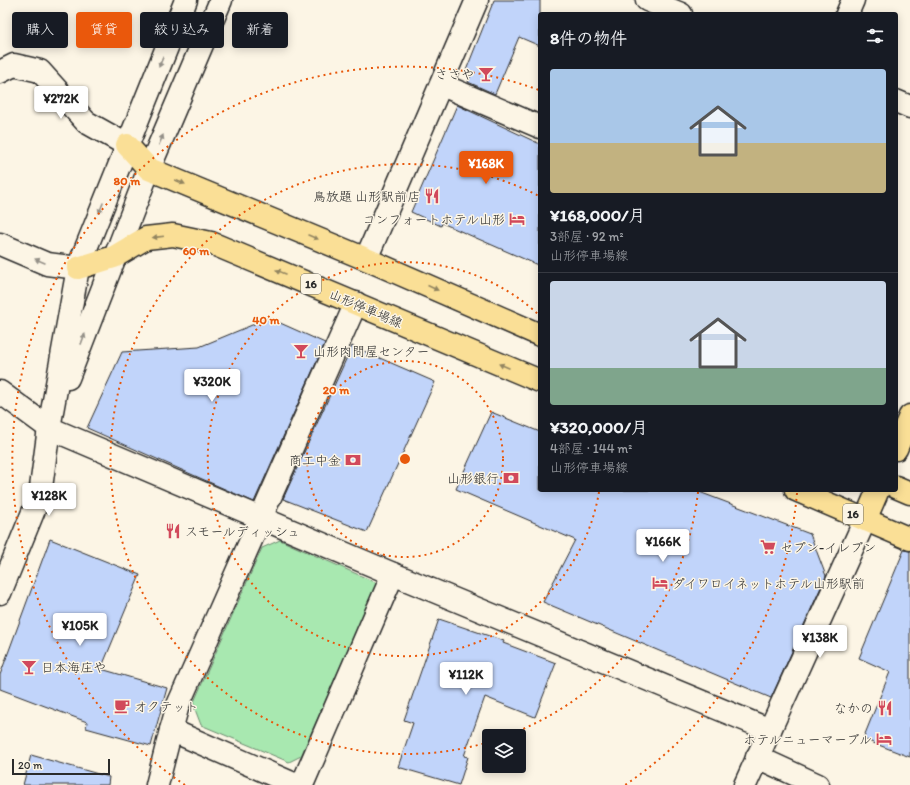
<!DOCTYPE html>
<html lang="ja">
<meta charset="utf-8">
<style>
:root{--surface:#171b24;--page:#20242c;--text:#f1f3f6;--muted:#9ea1a6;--line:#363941;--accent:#ea580c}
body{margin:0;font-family:Itim,"Klee One",sans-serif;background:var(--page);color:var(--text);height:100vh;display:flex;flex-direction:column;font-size:15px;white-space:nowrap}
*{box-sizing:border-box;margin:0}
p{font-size:13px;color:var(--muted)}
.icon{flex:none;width:22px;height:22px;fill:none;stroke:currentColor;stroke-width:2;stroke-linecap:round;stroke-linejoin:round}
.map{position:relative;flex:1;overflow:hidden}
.side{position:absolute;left:538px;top:12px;width:360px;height:480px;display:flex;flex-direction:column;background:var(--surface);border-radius:4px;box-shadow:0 2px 10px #0003}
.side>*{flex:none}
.hud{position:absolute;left:12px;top:12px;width:380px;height:36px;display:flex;gap:8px}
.tools{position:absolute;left:482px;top:729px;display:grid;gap:8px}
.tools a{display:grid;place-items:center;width:44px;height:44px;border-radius:4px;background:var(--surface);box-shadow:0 2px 10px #0003;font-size:20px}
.scale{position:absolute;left:12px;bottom:10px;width:98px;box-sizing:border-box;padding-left:4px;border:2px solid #2b2b2b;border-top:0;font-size:11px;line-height:14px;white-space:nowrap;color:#2b2b2b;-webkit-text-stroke:3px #fcf5e5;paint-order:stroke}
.price{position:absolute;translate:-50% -34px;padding:0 9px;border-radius:4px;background:#fff;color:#222;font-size:13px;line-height:26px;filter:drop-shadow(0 1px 2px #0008)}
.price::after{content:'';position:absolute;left:50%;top:24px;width:12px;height:9px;margin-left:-6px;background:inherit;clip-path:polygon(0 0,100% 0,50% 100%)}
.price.active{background:var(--accent);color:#fff}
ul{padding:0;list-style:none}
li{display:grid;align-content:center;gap:8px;height:212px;padding:0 12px}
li+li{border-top:1px solid var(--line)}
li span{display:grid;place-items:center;height:124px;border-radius:4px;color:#555}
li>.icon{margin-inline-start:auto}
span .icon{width:72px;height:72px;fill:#fffc;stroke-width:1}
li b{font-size:17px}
h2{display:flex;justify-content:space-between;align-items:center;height:48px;padding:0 12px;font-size:17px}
.pill{padding:0 14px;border-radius:4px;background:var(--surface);box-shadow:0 2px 10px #0003;font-size:14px;line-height:36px}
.pill.active{background:var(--accent);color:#fff}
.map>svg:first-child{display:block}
.green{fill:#a8e8b0;stroke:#6a8a6e}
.building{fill:#c1d4fa;stroke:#2b2b2b}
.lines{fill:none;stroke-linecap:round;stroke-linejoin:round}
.minor-casing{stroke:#2b2b2b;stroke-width:25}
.major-casing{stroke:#2b2b2b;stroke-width:25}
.minor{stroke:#fcf5e5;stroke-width:22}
.major{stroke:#fadf96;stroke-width:22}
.oneway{fill:#949088}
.oneway2{fill:#928560}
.ring{fill:none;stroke:#e8590c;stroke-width:2;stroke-dasharray:2 4}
.labels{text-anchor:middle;stroke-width:3;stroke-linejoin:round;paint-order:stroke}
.shield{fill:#fcf5e5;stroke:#6a6863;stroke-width:1}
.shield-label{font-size:12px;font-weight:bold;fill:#2b2b2b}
.poi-label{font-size:13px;fill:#2b2b2b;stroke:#fcf5e5;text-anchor:end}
.street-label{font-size:13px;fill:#2b2b2b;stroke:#fcf5e5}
.centre{fill:#e8590c;stroke:#fcf5e5;stroke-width:2}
.ring-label{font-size:12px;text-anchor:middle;font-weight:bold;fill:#e8590c;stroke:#fcf5e5;stroke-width:3;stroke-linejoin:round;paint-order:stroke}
</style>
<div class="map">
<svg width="910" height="785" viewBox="0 0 910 785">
<rect width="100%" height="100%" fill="#fcf5e5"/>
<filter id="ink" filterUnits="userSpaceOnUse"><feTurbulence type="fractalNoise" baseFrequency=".025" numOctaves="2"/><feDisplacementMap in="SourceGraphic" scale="8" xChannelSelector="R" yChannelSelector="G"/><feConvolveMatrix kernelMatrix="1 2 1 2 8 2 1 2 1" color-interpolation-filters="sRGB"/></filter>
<g filter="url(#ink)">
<!-- green -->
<polygon class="green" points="280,540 377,583 301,756 289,762 201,725 193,704 262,548"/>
<!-- building -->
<g class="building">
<polygon points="494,0 540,0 540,46 519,37 495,94 468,82 471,75 465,73"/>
<polygon points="457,105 540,144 540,266 442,223 441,226 411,212"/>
<polygon points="269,318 325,343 254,502 87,428 122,352 199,347"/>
<polygon points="352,346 435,382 367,532 283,499"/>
<polygon points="491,412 540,432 540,490 694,490 810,534 826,576 771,698 543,602 575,540 456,489"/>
<polygon points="50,539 140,575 101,669 167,688 151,746 86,728 87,722 0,689 0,675"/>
<polygon points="904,550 910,551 910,757 863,739 890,672 859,658"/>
<polygon points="439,619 504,641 503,643 556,663 535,717 485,697 464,756 468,757 459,785 398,767 413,723 404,720"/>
<polygon points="31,755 109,777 108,785 23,785"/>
</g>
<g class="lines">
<defs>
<g id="minor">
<polyline points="647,0 681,14"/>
<polyline points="847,14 853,0"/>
<polyline points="0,72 14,65 40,71 86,122 127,145"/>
<polyline points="442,85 540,127"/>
<polyline points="896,101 910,107"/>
<polyline points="0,244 47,264 78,268"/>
<polyline points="366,259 477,0"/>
<polyline points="68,378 149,169 221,0"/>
<polyline points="0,392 49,428 393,574 770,730"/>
<polyline points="0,593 40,495 49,428 78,268 186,0"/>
<polyline points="171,730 178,705 356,303"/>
<polyline points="757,757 818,785"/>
<polyline points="157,785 171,730 296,785"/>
<polyline points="302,785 393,574"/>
<polyline points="745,785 865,520"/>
</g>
<g id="major">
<polyline points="127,145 149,169 366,259 540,335"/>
<polyline points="78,268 114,257 146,238 173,235 211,243 540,381"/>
<polyline points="896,449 910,416"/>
<polyline points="896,487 910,493"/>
<polyline points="796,490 910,539"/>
<polyline points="865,520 878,490"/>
</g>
</defs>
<!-- minor casing -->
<use href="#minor" class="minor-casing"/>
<!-- major casing -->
<use href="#major" class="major-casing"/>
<!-- minor -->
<use href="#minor" class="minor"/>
<!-- major -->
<use href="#major" class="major"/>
</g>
<!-- one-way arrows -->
<defs><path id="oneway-solid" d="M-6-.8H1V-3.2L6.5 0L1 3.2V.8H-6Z"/></defs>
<g class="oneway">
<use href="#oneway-solid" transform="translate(161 62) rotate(113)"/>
<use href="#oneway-solid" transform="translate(161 140) rotate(-67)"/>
<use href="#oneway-solid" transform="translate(101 208) rotate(112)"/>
<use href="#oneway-solid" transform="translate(40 261) rotate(-157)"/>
<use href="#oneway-solid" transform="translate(83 339) rotate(-69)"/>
</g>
<g class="oneway2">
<use href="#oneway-solid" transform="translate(180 182) rotate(23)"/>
<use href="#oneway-solid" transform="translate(158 237) rotate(173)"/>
<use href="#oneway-solid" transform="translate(313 237) rotate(23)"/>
<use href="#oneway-solid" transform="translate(281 272) rotate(-158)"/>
<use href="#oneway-solid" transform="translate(433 288) rotate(24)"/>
<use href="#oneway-solid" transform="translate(504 366) rotate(-157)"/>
</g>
</g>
<!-- distance rings -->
<g class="ring">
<circle cx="405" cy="459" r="98"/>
<path d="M599 492A197 197 0 1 1 539 315"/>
<path d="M698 492A295 295 0 0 1 508 735M489 742A295 295 0 1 1 539 196"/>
<path d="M797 493A393 393 0 0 1 625 785M185 785A393 393 0 0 1 539 90"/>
</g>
<!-- icons -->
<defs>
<symbol id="bar-bare" viewBox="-9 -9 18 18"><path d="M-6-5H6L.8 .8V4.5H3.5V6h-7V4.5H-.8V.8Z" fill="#d1495b" stroke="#fcf5e5" stroke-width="2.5" paint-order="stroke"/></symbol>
<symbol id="restaurant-bare" viewBox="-9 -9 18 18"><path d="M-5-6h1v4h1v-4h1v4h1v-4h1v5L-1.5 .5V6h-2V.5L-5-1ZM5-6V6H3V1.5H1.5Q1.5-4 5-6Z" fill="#d1495b" stroke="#fcf5e5" stroke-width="2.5" paint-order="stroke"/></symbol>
<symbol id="hotel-bare" viewBox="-9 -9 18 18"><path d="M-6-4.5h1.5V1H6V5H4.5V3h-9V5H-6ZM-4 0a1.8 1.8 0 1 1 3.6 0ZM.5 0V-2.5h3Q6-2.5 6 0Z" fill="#d1495b" stroke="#fcf5e5" stroke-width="2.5" paint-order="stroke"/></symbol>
<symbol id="bank-bare" viewBox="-9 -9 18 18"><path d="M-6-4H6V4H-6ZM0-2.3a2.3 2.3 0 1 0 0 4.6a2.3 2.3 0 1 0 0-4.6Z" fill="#d1495b" stroke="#fcf5e5" stroke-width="2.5" paint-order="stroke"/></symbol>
<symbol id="supermarket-bare" viewBox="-9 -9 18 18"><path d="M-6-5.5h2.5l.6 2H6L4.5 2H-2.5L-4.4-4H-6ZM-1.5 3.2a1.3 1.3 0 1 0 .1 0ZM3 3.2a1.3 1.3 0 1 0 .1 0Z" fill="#d1495b" stroke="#fcf5e5" stroke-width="2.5" paint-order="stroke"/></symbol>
<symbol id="cafe-bare" viewBox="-9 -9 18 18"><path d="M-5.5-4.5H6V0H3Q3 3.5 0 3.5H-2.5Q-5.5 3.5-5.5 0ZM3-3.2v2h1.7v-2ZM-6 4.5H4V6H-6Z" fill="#d1495b" stroke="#fcf5e5" stroke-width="2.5" paint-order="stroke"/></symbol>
</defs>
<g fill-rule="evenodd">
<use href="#bar-bare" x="475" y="63" width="22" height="22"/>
<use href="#restaurant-bare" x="421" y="185" width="22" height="22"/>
<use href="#hotel-bare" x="506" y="208" width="22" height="22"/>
<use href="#bar-bare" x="290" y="340" width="22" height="22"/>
<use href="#bank-bare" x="342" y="449" width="22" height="22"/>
<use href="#bank-bare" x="500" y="467" width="22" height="22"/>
<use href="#restaurant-bare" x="162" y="520" width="22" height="22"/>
<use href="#supermarket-bare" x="757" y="536" width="22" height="22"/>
<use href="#hotel-bare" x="649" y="572" width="22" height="22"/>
<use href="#bar-bare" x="18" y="656" width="22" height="22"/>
<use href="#cafe-bare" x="111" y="695" width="22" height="22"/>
<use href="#restaurant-bare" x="874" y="697" width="22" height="22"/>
<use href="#hotel-bare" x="873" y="728" width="22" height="22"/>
</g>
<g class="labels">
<!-- shield labels -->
<g class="shield">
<rect x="301" y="274" width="20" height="20" rx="3"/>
<rect x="843" y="504" width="20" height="20" rx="3"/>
</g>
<g class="shield-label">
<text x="311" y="288">16</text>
<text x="853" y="518">16</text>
</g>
<!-- poi labels -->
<g class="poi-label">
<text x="474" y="79">ささや</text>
<text x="420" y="201">鳥放題 山形駅前店</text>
<text x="505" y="224">コンフォートホテル山形</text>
<text x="313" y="356" text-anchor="start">山形肉問屋センター</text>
<text x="341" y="465">商工中金</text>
<text x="499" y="483">山形銀行</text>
<text x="185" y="536" text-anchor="start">スモールディッシュ</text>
<text x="780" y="552" text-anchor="start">セブン-イレブン</text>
<text x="672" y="588" text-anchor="start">ダイワロイネットホテル山形駅前</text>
<text x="41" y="672" text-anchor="start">日本海庄や</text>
<text x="134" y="711" text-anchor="start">オクテット</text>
<text x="873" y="713">なかの</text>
<text x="872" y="744">ホテルニューマーブル</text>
</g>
<!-- street labels -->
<g class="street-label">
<text transform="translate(366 308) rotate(23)" y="5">山形停車場線</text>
</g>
</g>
<circle cx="405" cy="459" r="6" class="centre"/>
<g class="ring-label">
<text x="127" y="185">80 m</text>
<text x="196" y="255">60 m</text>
<text x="266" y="324">40 m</text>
<text x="336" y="394">20 m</text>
</g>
</svg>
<div class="tools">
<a><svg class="icon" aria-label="layers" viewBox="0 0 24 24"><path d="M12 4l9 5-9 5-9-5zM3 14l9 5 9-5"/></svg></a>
</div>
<div class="scale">20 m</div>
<b class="price" style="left:61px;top:120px">¥272K</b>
<b class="price active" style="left:486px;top:185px">¥168K</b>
<b class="price" style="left:212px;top:403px">¥320K</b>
<b class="price" style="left:49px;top:517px">¥128K</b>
<b class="price" style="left:663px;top:563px">¥166K</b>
<b class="price" style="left:80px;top:647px">¥105K</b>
<b class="price" style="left:820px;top:659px">¥138K</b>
<b class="price" style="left:466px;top:696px">¥112K</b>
<div class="hud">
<a class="pill">購入</a>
<a class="pill active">賃貸</a>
<a class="pill">絞り込み</a>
<a class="pill">新着</a>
</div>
<section class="side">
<h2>8件の物件<svg class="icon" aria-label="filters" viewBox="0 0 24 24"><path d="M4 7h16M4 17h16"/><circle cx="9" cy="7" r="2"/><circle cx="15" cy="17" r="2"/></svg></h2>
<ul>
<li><span style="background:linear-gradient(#a9c7e8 60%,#c2b280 0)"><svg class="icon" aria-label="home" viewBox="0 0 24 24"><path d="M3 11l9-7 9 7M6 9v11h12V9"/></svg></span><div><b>¥168,000/月</b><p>3部屋 · 92 m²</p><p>山形停車場線</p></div></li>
<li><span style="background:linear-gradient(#c9d6e8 70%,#7fa58c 0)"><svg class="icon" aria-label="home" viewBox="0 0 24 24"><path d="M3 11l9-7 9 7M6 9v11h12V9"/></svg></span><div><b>¥320,000/月</b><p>4部屋 · 144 m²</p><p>山形停車場線</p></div></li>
</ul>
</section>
</div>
